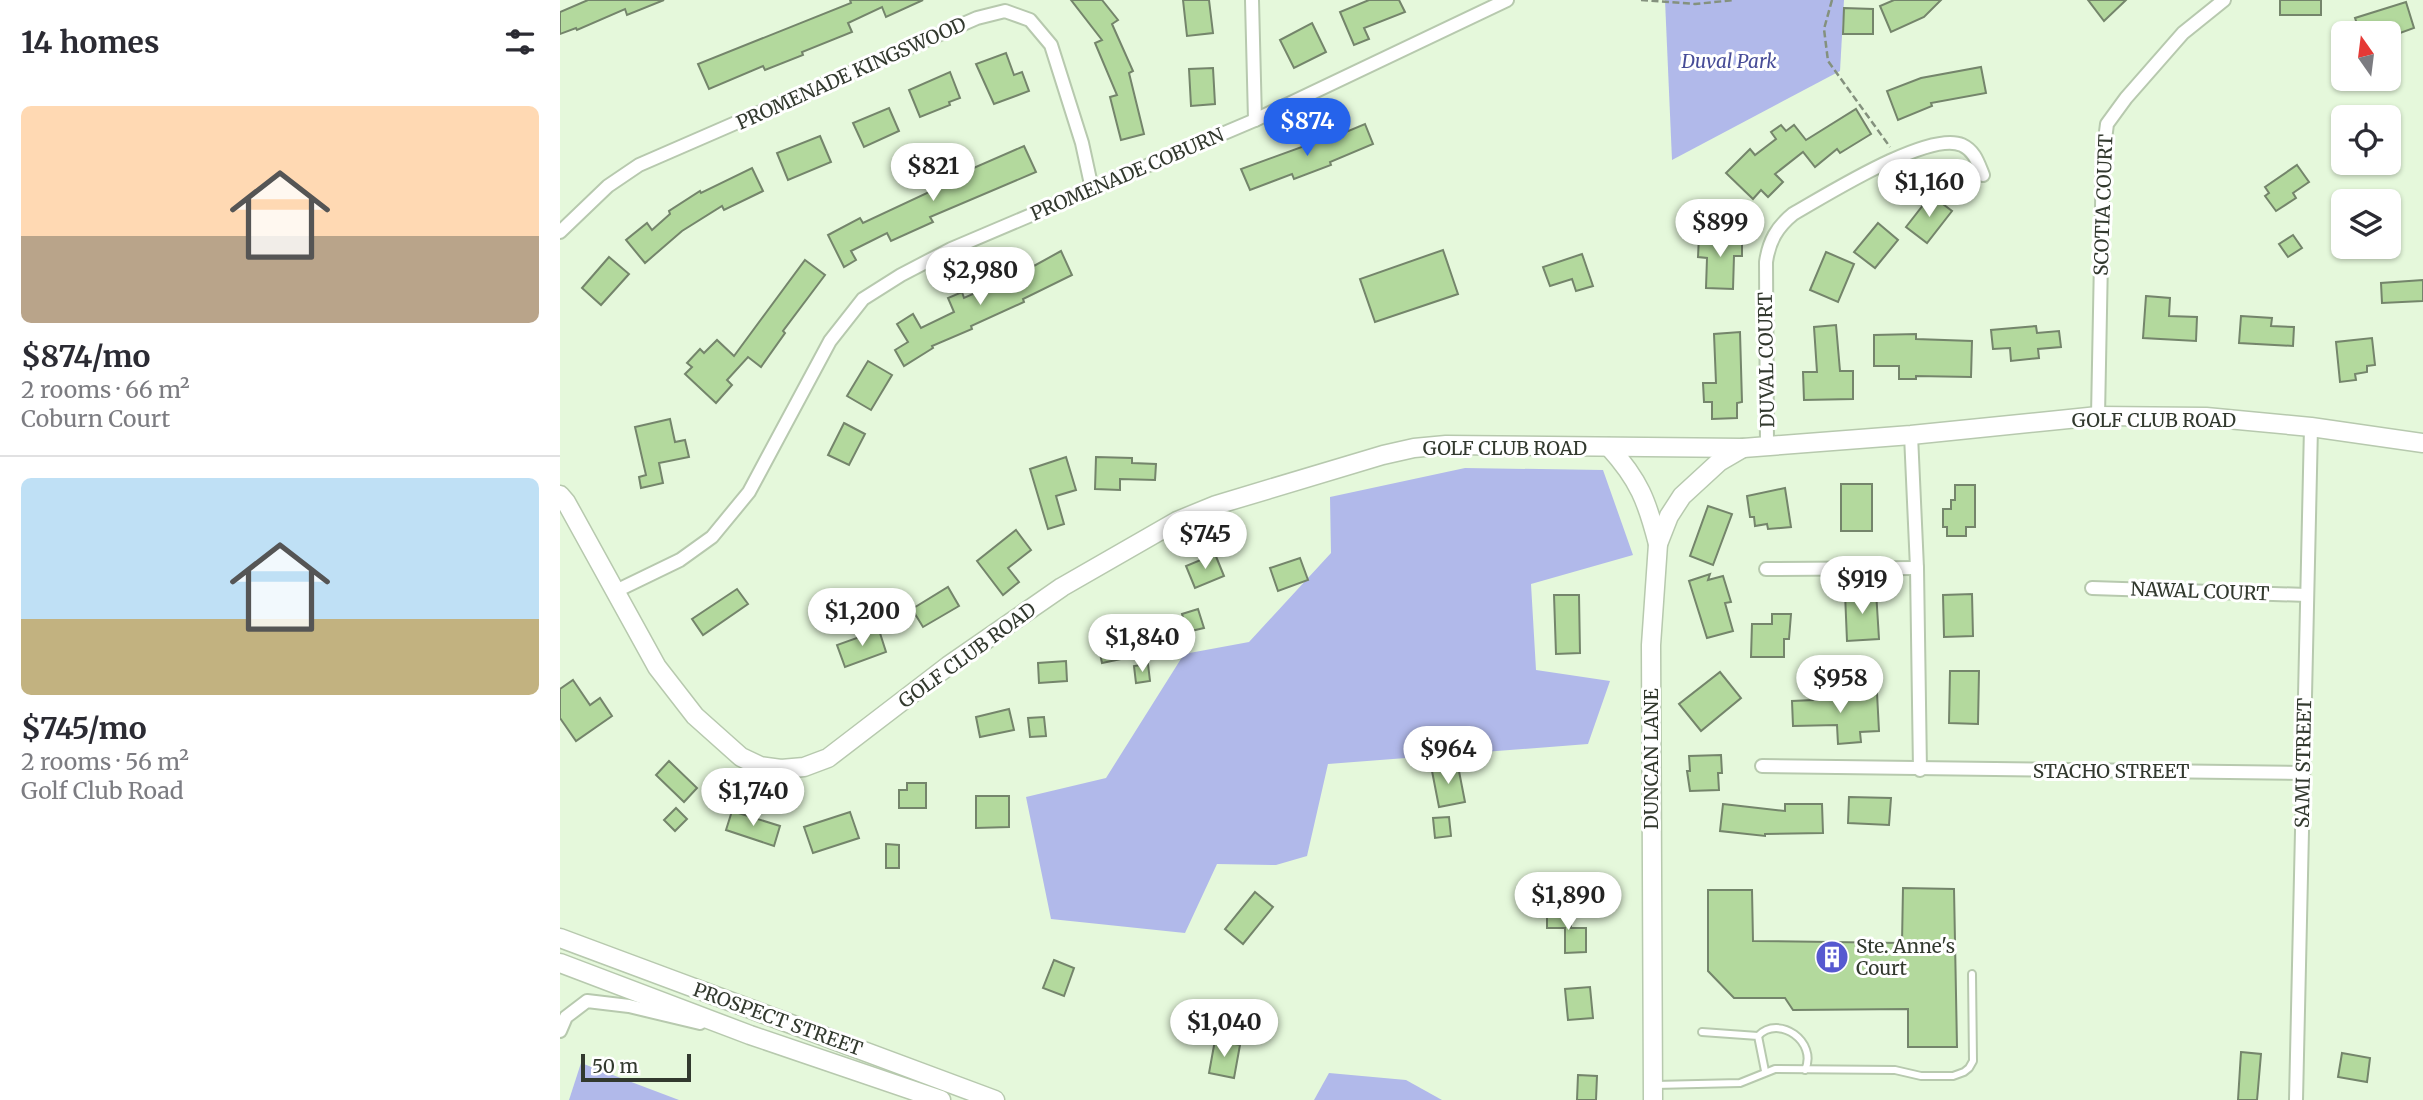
<!DOCTYPE html>
<meta charset="utf-8">
<style>
:root{--surface:#fff;--page:#f2f2f3;--text:#2b2b33;--muted:#7c7c81;--line:#e1e1e2;--accent:#2563eb}
body{margin:0;font-family:Merriweather,serif;background:var(--page);color:var(--text);height:100vh;display:flex;flex-direction:column;font-size:26px;white-space:nowrap}
*{box-sizing:border-box;margin:0}
p{font-size:23px;color:var(--muted)}
.icon{flex:none;width:38px;height:38px;fill:none;stroke:currentColor;stroke-width:2;stroke-linecap:round;stroke-linejoin:round}
.map{position:relative;flex:1;overflow:hidden}
.sheet{display:flex;flex-direction:column;background:var(--surface);width:560px}
.sheet>*{flex:none}
.needle{width:46px;rotate:346deg}
.buttons{position:absolute;left:1771px;top:21px;display:grid;gap:14px}
.buttons a{display:grid;place-items:center;width:70px;height:70px;border-radius:10px;background:var(--surface);box-shadow:0 2px 5px #0004;font-size:35px}
.scale{position:absolute;left:21px;bottom:18px;width:110px;box-sizing:border-box;padding-left:7px;border:4px solid #32392e;border-top:0;font-size:19px;line-height:24px;white-space:nowrap;color:#32392e;-webkit-text-stroke:5px #fff;paint-order:stroke}
.price{position:absolute;translate:-50% -60px;padding:0 16px;border-radius:24px;background:#fff;color:#222;font-size:23px;line-height:46px;filter:drop-shadow(0 2px 4px #0008)}
.price::after{content:'';position:absolute;left:50%;top:42px;width:21px;height:16px;margin-left:-10px;background:inherit;clip-path:polygon(0 0,100% 0,50% 100%)}
.price.active{background:var(--accent);color:#fff}
ul{padding:0;list-style:none}
li{display:grid;align-content:center;gap:14px;height:371px;padding:0 21px}
li+li{border-top:2px solid var(--line)}
li span{display:grid;place-items:center;height:217px;border-radius:10px;color:#555}
li>.icon{margin-inline-start:auto}
span .icon{width:126px;height:126px;fill:#fffc;stroke-width:1}
li b{font-size:30px}
h2{display:flex;justify-content:space-between;align-items:center;height:84px;padding:0 21px;font-size:30px}
main{display:flex;flex:1;min-height:0}
.map>svg:first-child{display:block}
.green{fill:#b1b9ea}
.building{fill:#b3d99d;stroke:#74856b;stroke-width:2}
.lines{fill:none;stroke-linecap:round;stroke-linejoin:round}
.lane-casing{stroke:#b7c9ae;stroke-width:10}
.street-casing{stroke:#b7c9ae;stroke-width:16}
.secondary-casing{stroke:#b7c9ae;stroke-width:21}
.path{stroke:#84917e;stroke-width:2.5;stroke-dasharray:7 3.5;stroke-linecap:butt}
.lane{stroke:#fff;stroke-width:6}
.street{stroke:#fff;stroke-width:12}
.secondary{stroke:#fff;stroke-width:18}
.labels{text-anchor:middle;stroke-width:6;stroke-linejoin:round;paint-order:stroke}
.park-label{font-size:19px;font-style:italic;fill:#474c97;stroke:#fff}
.street-label{font-size:19px;fill:#32392e;stroke:#fff}
.poi-label{font-size:19px;fill:#32392e;stroke:#fff;text-anchor:start}
</style>
<main>
<section class="sheet">
<h2>14 homes<svg class="icon" aria-label="filters" viewBox="0 0 24 24"><path d="M4 7h16M4 17h16"/><circle cx="9" cy="7" r="2"/><circle cx="15" cy="17" r="2"/></svg></h2>
<ul>
<li><span style="background:linear-gradient(#ffd9b3 60%,#b9a48a 0)"><svg class="icon" aria-label="home" viewBox="0 0 24 24"><path d="M3 11l9-7 9 7M6 9v11h12V9"/></svg></span><div><b>$874/mo</b><p>2 rooms · 66 m²</p><p>Coburn Court</p></div></li>
<li><span style="background:linear-gradient(#bfe0f5 65%,#c2b280 0)"><svg class="icon" aria-label="home" viewBox="0 0 24 24"><path d="M3 11l9-7 9 7M6 9v11h12V9"/></svg></span><div><b>$745/mo</b><p>2 rooms · 56 m²</p><p>Golf Club Road</p></div></li>
</ul>
</section>
<div class="map">
<svg width="1863" height="1100" viewBox="0 0 1863 1100">
<rect width="100%" height="100%" fill="#e5f8db"/>
<!-- green -->
<g class="green">
<polygon points="1105,0 1284,0 1280,71 1112,160"/>
<polygon points="905,468 1043,470 1073,555 971,584 976,670 1050,681 1028,744 768,764 747,856 716,865 657,864 625,933 491,919 466,797 546,778 624,654 689,642 771,553 770,497"/>
<polygon points="21,1063 119,1100 9,1100"/>
<polygon points="769,1073 846,1080 882,1100 754,1100"/>
</g>
<!-- building -->
<g class="building">
<polygon points="28,0 104,0 67,15 65,9 17,30 16,28 0,34 0,12"/>
<polygon points="290,0 363,0 326,17 322,7 288,23 292,32 242,52 243,55 205,70 203,66 149,89 138,64 291,3"/>
<polygon points="511,0 542,0 558,20 552,24 573,71 569,73 584,134 561,140 550,97 557,95 535,43 542,40"/>
<polygon points="623,0 649,0 653,33 627,36"/>
<polygon points="809,0 839,0 845,12 804,28 809,39 794,45 780,12"/>
<polygon points="1334,0 1381,0 1364,17 1331,32 1320,6"/>
<polygon points="1528,0 1566,0 1544,21"/>
<rect x="1720" y="0" width="41" height="15"/>
<polygon points="1846,2 1854,28 1829,37 1829,33 1800,33 1795,18"/>
<polygon points="1284,8 1313,9 1313,34 1283,34"/>
<polygon points="752,23 766,52 734,68 720,40"/>
<polygon points="446,53 454,75 462,72 469,91 434,104 416,64"/>
<polygon points="1421,67 1426,93 1371,103 1372,106 1338,120 1327,91 1361,78"/>
<polygon points="653,68 655,104 631,106 629,69"/>
<polygon points="390,72 400,98 389,102 390,105 360,117 349,90"/>
<polygon points="329,108 339,131 304,147 293,123"/>
<polygon points="1296,109 1311,134 1280,153 1277,149 1255,167 1243,152 1215,174 1223,182 1208,197 1201,190 1193,199 1166,173 1190,149 1195,155 1216,139 1211,132 1221,125 1226,131 1234,125 1246,140"/>
<polygon points="805,124 813,144 770,162 771,165 734,179 732,174 690,190 681,169 761,140 762,142"/>
<polygon points="260,136 271,162 228,180 217,153"/>
<polygon points="464,146 476,172 370,217 373,222 331,241 327,233 291,251 296,260 284,267 268,235 300,218 303,223 380,187 379,183"/>
<polygon points="1737,165 1749,182 1733,193 1736,198 1716,211 1705,196 1709,193 1705,187"/>
<polygon points="192,168 203,191 164,210 162,206 122,231 85,263 66,240 87,223 92,230 110,214 109,211 140,191 141,193"/>
<polygon points="1371,195 1392,211 1367,243 1346,227"/>
<polygon points="1318,223 1338,240 1315,268 1294,252"/>
<polygon points="1139,235 1182,237 1182,256 1174,256 1173,289 1146,288 1147,258 1138,257"/>
<polygon points="1733,235 1742,248 1728,257 1719,244"/>
<polygon points="883,250 898,294 815,322 800,279"/>
<polygon points="501,251 512,275 463,299 464,302 411,326 412,329 372,346 373,348 344,366 335,350 348,342 337,324 353,314 361,328 394,312 388,298 402,292 404,298 463,272"/>
<polygon points="1266,252 1294,264 1278,302 1250,290"/>
<polygon points="1022,254 1033,286 1016,291 1012,279 990,286 983,267"/>
<polygon points="49,257 69,274 41,305 22,288"/>
<polygon points="245,260 265,275 223,331 225,333 201,367 188,357 167,380 172,385 156,403 125,374 132,367 127,363 140,349 144,353 157,340 174,356"/>
<polygon points="1863,280 1863,301 1822,303 1821,283"/>
<polygon points="1586,296 1610,298 1609,316 1637,317 1636,341 1583,338"/>
<polygon points="1681,316 1712,318 1711,326 1734,327 1733,346 1679,343"/>
<polygon points="1276,325 1280,371 1293,371 1293,399 1244,400 1243,372 1257,372 1254,327"/>
<polygon points="1476,326 1477,333 1499,331 1501,347 1478,349 1479,358 1451,361 1450,348 1433,349 1431,330"/>
<polygon points="1180,332 1182,402 1177,403 1177,418 1152,419 1152,402 1144,402 1143,383 1156,383 1154,334"/>
<polygon points="1356,334 1356,339 1412,341 1411,377 1356,376 1356,379 1339,379 1339,366 1314,366 1314,335"/>
<polygon points="1812,338 1815,365 1807,366 1807,372 1795,374 1796,380 1780,382 1776,342"/>
<polygon points="308,361 332,375 311,410 287,396"/>
<polygon points="110,419 115,442 125,440 129,457 99,463 103,483 81,488 79,477 86,475 75,427"/>
<polygon points="284,423 305,434 289,465 268,455"/>
<polygon points="506,457 516,490 496,496 504,524 488,529 470,469"/>
<polygon points="536,457 572,458 572,463 596,464 595,480 560,479 560,490 535,489"/>
<rect x="1281" y="484" width="31" height="47"/>
<polygon points="1395,485 1415,485 1415,527 1406,527 1406,536 1387,536 1387,527 1383,527 1383,509 1391,509 1391,500 1395,500"/>
<polygon points="1225,488 1231,527 1208,529 1207,524 1195,526 1194,517 1190,517 1187,496"/>
<polygon points="1148,506 1172,514 1153,565 1130,556"/>
<polygon points="456,530 471,550 448,568 459,582 443,595 417,561"/>
<polygon points="655,554 664,576 635,588 626,566"/>
<polygon points="740,558 748,580 718,591 710,568"/>
<polygon points="1150,574 1148,580 1163,576 1171,602 1165,603 1173,631 1147,638 1129,581"/>
<polygon points="388,587 399,606 363,627 352,609"/>
<polygon points="177,589 188,604 143,635 132,619"/>
<polygon points="1316,591 1319,639 1287,641 1285,593"/>
<polygon points="1412,594 1413,636 1384,637 1383,595"/>
<polygon points="994,595 1019,595 1020,653 996,654"/>
<polygon points="638,609 644,628 627,632 622,614"/>
<polygon points="1212,614 1231,614 1229,639 1224,639 1224,657 1191,657 1192,624 1212,624"/>
<polygon points="319,630 326,652 285,667 277,645"/>
<polygon points="570,632 575,656 542,663 537,639"/>
<polygon points="506,661 507,681 479,683 478,663"/>
<polygon points="588,664 590,681 576,683 574,666"/>
<polygon points="1390,671 1419,671 1418,724 1389,723"/>
<polygon points="1160,672 1181,698 1141,731 1119,704"/>
<polygon points="13,680 30,705 40,698 52,716 16,741 0,718 0,689"/>
<polygon points="1317,693 1319,731 1300,732 1301,742 1278,744 1277,725 1233,726 1232,701 1276,699 1276,695"/>
<polygon points="449,709 454,730 420,737 416,717"/>
<polygon points="484,717 486,736 470,737 468,718"/>
<polygon points="1161,755 1162,773 1158,773 1159,790 1130,791 1127,771 1130,771 1129,756"/>
<polygon points="109,761 137,788 124,802 96,775"/>
<polygon points="898,766 905,802 879,807 872,771"/>
<polygon points="347,783 366,783 366,808 339,808 339,790 347,790"/>
<polygon points="416,796 449,796 449,827 416,828"/>
<polygon points="1289,797 1331,798 1329,825 1288,823"/>
<polygon points="1163,804 1225,811 1225,804 1262,804 1263,833 1205,834 1205,836 1160,831"/>
<polygon points="116,808 127,819 115,831 104,820"/>
<polygon points="172,811 220,826 214,846 166,830"/>
<polygon points="290,812 299,838 253,853 244,827"/>
<polygon points="889,817 891,836 875,838 873,818"/>
<polygon points="326,844 339,845 339,868 326,868"/>
<polygon points="1343,888 1394,889 1397,1047 1348,1047 1348,1009 1233,1010 1225,998 1174,998 1148,971 1148,890 1192,890 1193,941 1342,943"/>
<polygon points="695,892 713,907 683,944 665,929"/>
<polygon points="987,912 1011,912 1011,928 1026,928 1026,952 1005,953 1005,928 987,928"/>
<polygon points="494,960 514,968 504,996 483,988"/>
<polygon points="1030,987 1033,1018 1008,1020 1005,989"/>
<polygon points="655,1040 680,1045 674,1078 649,1073"/>
<polygon points="1681,1052 1701,1054 1697,1100 1678,1100"/>
<polygon points="1782,1053 1810,1058 1807,1082 1778,1077"/>
<polygon points="1018,1075 1037,1076 1036,1100 1017,1100"/>
</g>
<g class="lines">
<defs>
<g id="lane">
<polyline points="1142,1032 1198,1036 1205,1071"/>
<path d="M 1198,1036 C 1219,1014 1258,1042 1245,1070"/>
<polyline points="1095,1085 1180,1083 1215,1069 1335,1070 1361,1076 1393,1076 1404,1072 1409,1068 1413,1061 1412,974"/>
</g>
<g id="street">
<polyline points="692,0 695,120"/>
<polyline points="0,232 48,186 79,165 417,18 445,11 470,20 491,45 522,143 532,189"/>
<polyline points="1538,416 1543,155 1547,124 1566,98 1623,33 1664,0"/>
<polyline points="1351,435 1357,568 1360,770"/>
<path d="M 1207,447 L 1206,262 C 1209,241 1217,227 1233,214 C 1265,196 1369,130 1402,145 C 1415,151 1418,163 1423,175"/>
<polyline points="1206,569 1357,568"/>
<polyline points="1532,588 1747,595"/>
<polyline points="56,591 120,560 152,537 189,492 270,341 303,299 341,275 391,249 695,120 947,0"/>
<polyline points="1202,766 1742,773"/>
<polyline points="0,1031 6,1017 27,1001 69,1006 140,1023"/>
<polyline points="1736,1100 1751,427"/>
</g>
<g id="secondary">
<path d="M 1049,447 C 1079,480 1087,501 1098,544"/>
<polyline points="0,495 6,502 97,667 135,716 181,757 200,766 221,769 244,767 268,758 388,666 502,587 617,521 656,505 823,455 854,448 886,445 1183,448 1351,435 1538,416 1646,417 1751,427 1863,443"/>
<polyline points="0,938 435,1100"/>
<polyline points="0,963 190,1035 381,1100"/>
<polyline points="1093,1100 1091,645 1098,544 1109,516 1122,496 1159,462 1183,448"/>
</g>
</defs>
<!-- lane casing -->
<use href="#lane" class="lane-casing"/>
<!-- street casing -->
<use href="#street" class="street-casing"/>
<!-- secondary casing -->
<use href="#secondary" class="secondary-casing"/>
<!-- path -->
<g class="path">
<polyline points="1081,0 1135,4 1175,0"/>
<polyline points="1272,0 1264,29 1268,61 1330,147"/>
</g>
<!-- lane -->
<use href="#lane" class="lane"/>
<!-- street -->
<use href="#street" class="street"/>
<!-- secondary -->
<use href="#secondary" class="secondary"/>
</g>
<!-- icons -->
<defs>
<symbol id="building-disc" viewBox="-11 -11 22 22"><circle r="9.5" fill="#5759d0" stroke="#fff"/><path d="M-4-6H4V6H1V3H-1V6H-4ZM-2.5-4.3h1.7v1.8h-1.7ZM.8-4.3h1.7v1.8H.8ZM-2.5-1h1.7V.8h-1.7ZM.8-1h1.7V.8H.8Z" fill="#fff"/></symbol>
</defs>
<g fill-rule="evenodd">
<use href="#building-disc" x="1253" y="938" width="38" height="38"/>
</g>
<g class="labels">
<!-- park labels -->
<g class="park-label">
<text x="1169" y="68">Duval Park</text>
</g>
<!-- street labels -->
<g class="street-label">
<text transform="translate(291 73) rotate(-24)" y="7">PROMENADE KINGSWOOD</text>
<text transform="translate(567 174) rotate(-23)" y="7">PROMENADE COBURN</text>
<text transform="translate(1543 205) rotate(-88)" y="7">SCOTIA COURT</text>
<text transform="translate(1206 360) rotate(-91)" y="7">DUVAL COURT</text>
<text x="1594" y="427">GOLF CLUB ROAD</text>
<text x="945" y="455">GOLF CLUB ROAD</text>
<text transform="translate(1640 591) rotate(2)" y="7">NAWAL COURT</text>
<text transform="translate(407 655) rotate(-36)" y="7">GOLF CLUB ROAD</text>
<text transform="translate(1091 759) rotate(-90)" y="7">DUNCAN LANE</text>
<text transform="translate(1743 763) rotate(-89)" y="7">SAMI STREET</text>
<text x="1551" y="778">STACHO STREET</text>
<text transform="translate(218 1019) rotate(20)" y="7">PROSPECT STREET</text>
</g>
<!-- poi labels -->
<g class="poi-label">
<text x="1296" y="953">Ste. Anne's<tspan x="1296" dy="22">Court</tspan></text>
</g>
</g>
</svg>
<div class="buttons">
<a><svg class="needle" viewBox="-14 -14 28 28"><path d="M0-13l5 13h-10z" fill="#e53935"/><path d="M0 13l5-13h-10z" fill="#7c7c81"/></svg></a>
<a><svg class="icon" aria-label="locate" viewBox="0 0 24 24"><circle cx="12" cy="12" r="6"/><path d="M12 2v4M12 18v4M2 12h4M18 12h4"/></svg></a>
<a><svg class="icon" aria-label="layers" viewBox="0 0 24 24"><path d="M12 4l9 5-9 5-9-5zM3 14l9 5 9-5"/></svg></a>
</div>
<div class="scale">50 m</div>
<b class="price active" style="left:747px;top:158px">$874</b>
<b class="price" style="left:373px;top:203px">$821</b>
<b class="price" style="left:1369px;top:219px">$1,160</b>
<b class="price" style="left:1160px;top:259px">$899</b>
<b class="price" style="left:420px;top:307px">$2,980</b>
<b class="price" style="left:645px;top:571px">$745</b>
<b class="price" style="left:1302px;top:616px">$919</b>
<b class="price" style="left:302px;top:648px">$1,200</b>
<b class="price" style="left:582px;top:674px">$1,840</b>
<b class="price" style="left:1280px;top:715px">$958</b>
<b class="price" style="left:888px;top:786px">$964</b>
<b class="price" style="left:193px;top:828px">$1,740</b>
<b class="price" style="left:1008px;top:932px">$1,890</b>
<b class="price" style="left:664px;top:1059px">$1,040</b>
</div>
</main>
